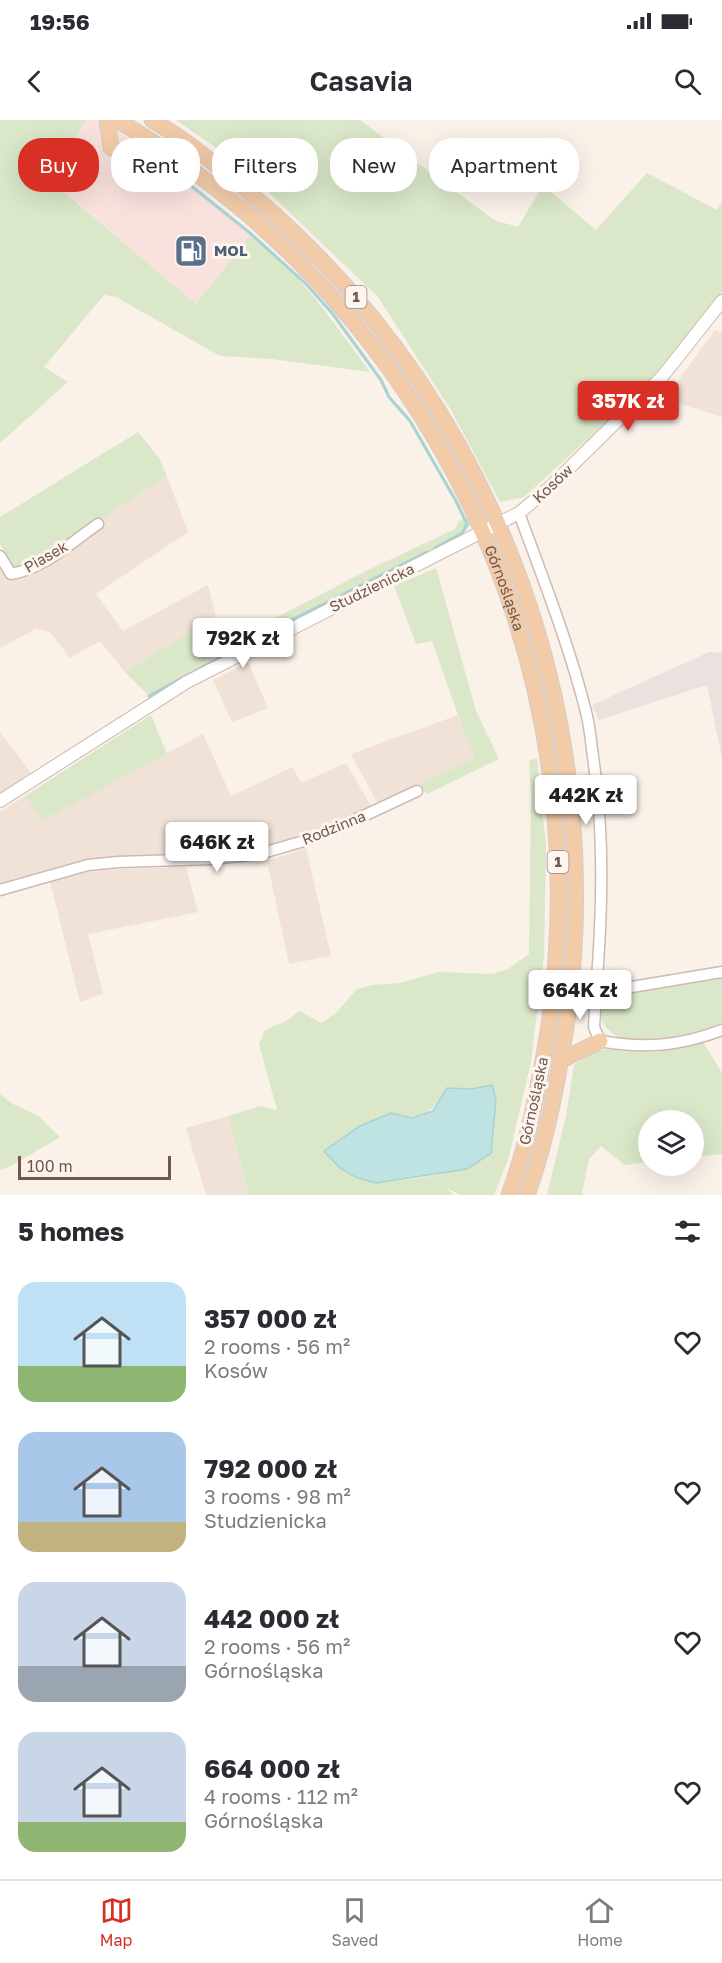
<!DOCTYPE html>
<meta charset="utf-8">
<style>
:root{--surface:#fff;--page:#f7f7f7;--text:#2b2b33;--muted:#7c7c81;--line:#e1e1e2;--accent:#d93025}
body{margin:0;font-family:"Golos Text",sans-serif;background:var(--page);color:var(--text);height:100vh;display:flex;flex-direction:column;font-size:22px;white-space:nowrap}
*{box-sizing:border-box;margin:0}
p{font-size:20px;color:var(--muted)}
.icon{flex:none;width:33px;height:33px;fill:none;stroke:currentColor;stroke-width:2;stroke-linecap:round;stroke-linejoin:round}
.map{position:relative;height:1075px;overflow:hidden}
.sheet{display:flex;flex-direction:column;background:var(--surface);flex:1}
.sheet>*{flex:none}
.top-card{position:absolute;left:18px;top:18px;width:687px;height:54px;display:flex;gap:12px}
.controls{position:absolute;left:638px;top:990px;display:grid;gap:12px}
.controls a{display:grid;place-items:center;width:66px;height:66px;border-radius:50%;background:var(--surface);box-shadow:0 6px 24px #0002;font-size:30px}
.scale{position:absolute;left:18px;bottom:15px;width:153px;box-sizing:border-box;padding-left:6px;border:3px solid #72564f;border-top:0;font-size:16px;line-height:21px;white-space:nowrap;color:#72564f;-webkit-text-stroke:4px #fdf6ef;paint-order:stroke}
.price{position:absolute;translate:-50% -51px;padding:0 14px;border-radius:6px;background:#fff;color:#222;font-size:20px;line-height:39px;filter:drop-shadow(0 2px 3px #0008)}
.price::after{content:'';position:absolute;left:50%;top:36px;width:18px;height:14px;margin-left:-9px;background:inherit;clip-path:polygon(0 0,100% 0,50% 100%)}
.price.current{background:var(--accent);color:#fff}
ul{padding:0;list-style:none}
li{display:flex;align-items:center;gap:18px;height:150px;padding:0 18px}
li span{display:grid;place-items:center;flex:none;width:168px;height:120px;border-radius:18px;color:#555}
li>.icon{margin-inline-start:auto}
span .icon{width:72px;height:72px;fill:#fffc;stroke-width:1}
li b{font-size:26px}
h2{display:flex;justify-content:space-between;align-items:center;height:72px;padding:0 18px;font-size:26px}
.tag{padding:0 21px;border-radius:24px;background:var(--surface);box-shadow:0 6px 24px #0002;font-size:21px;line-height:54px}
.tag.current{background:var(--accent);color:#fff}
.status{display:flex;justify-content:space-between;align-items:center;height:42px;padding:0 30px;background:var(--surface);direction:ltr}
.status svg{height:16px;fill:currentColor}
header{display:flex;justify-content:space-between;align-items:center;height:78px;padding:0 18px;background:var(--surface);font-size:27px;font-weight:600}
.tabs{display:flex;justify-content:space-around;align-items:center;height:84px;border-top:2px solid var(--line);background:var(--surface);font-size:16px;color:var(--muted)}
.tabs a{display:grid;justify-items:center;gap:3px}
.tabs .current{color:var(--accent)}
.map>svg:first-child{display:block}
.residential{fill:#f1e2d8}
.commercial{fill:#f9e2de}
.industrial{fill:#eae2df}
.green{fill:#dae7c9;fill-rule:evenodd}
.water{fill:#bfe2e2;stroke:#a7d3d3;stroke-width:1.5}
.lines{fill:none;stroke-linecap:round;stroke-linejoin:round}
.stream{stroke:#a7d3d3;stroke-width:3}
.minor-casing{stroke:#cebab3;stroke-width:13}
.tertiary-casing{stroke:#cebab3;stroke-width:14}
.primary-casing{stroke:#d5ccca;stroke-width:17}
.minor{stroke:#fff;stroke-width:10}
.tertiary{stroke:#fff;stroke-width:12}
.primary{stroke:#f2cba9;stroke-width:15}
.labels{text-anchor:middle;stroke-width:6;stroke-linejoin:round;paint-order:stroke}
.shield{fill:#fdf6ef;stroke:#9c867f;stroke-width:1.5}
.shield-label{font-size:14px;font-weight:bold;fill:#72564f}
.service-label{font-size:15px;font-weight:bold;fill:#4e5e75;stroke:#fdf6ef;text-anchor:start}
.street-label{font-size:15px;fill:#72564f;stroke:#fdf6ef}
</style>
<div class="status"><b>19:56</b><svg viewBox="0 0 49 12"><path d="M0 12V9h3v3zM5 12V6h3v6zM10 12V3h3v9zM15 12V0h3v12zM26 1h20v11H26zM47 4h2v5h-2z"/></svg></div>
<header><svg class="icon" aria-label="back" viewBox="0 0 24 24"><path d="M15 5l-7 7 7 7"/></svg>Casavia<svg class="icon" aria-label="search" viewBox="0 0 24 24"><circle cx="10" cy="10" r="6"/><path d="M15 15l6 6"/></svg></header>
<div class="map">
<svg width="722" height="1075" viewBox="0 0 722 1075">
<rect width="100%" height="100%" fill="#faf1e9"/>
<!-- residential -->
<g class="residential">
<polygon points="715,210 722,213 722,297 665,279"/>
<polygon points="167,356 188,412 96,474 123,511 208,465 216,496 125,552 100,521 70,538 50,512 36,509 0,528 0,445 10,463 16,450 32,444"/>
<polygon points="248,542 268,588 232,602 213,560"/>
<polygon points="458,595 476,638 378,684 351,634"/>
<polygon points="0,612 32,654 0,673"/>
<polygon points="203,614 231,676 293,647 301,663 346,643 372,688 256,731 89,741 0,767 0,692 25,676 41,701"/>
<polygon points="306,728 331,836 289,844 267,741"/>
<polygon points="186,747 198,792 88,814 103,874 80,882 50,761 88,752 117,749"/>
<polygon points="228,996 248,1073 244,1075 206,1075 186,1008"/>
</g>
<!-- commercial -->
<polygon class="commercial" points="86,0 97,0 166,41 252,113 196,184 50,59"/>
<!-- industrial -->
<polygon class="industrial" points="709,532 722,533 722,638 707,565 599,600 592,585"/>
<!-- green -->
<g class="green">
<polygon points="0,0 86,0 50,60 196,184 252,113 295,155 322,187 370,252 272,239 220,236 116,177 104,175 44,247 68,262 0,323"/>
<polygon points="176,0 360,0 494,100 518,107 543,65 596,110 647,53 717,90 722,82 722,172 685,231 524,377 500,382 451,290 378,177 237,42"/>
<polygon points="138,312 159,338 167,356 32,444 16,450 0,424 0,397"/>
<polygon points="468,397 470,405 462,416 234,532 225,520 231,521 364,452 455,409 459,401"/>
<polygon points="436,448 476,591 499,639 427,674 420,664 475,638 458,595 432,521 416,524 394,466"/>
<polygon points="211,499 224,532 149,576 125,552"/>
<polygon points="151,595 167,634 41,701 25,676"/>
<path d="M 537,638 L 546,726 L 544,837 L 531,942 L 508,1040 L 494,1075 L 460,1075 L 445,1067 L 454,1075 L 244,1075 L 248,1072 L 228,996 L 261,986 L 277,990 L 259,924 L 265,910 L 284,902 L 300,891 L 321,903 L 336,893 L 357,869 L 373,865 L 400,863 L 439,852 L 492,854 L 508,849 L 529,834 L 531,676 L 529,645 L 530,640 ZM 491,965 L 467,1049 C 437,1054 384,1068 356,1058 C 343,1053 334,1042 324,1032 L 340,1019 L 391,993 C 425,1002 429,995 447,968 L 471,969 Z"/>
<path d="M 722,856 L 722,904 C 688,915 615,942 599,894 L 604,881 L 618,873 Z"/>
<polygon points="703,922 722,953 722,1034 693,1037 693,1000 648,1000 648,1042 625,1045 601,1026 589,1039 582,1073 584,1075 547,1075 566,996 574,945 598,929 655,932"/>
<polygon points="0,974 11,983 38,996 60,1017 11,1046 0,1050"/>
</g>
<!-- water -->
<polygon class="water" points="492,965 496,980 491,1033 467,1049 376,1063 355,1057 340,1048 324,1031 360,1006 391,993 412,998 433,991 447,968 471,969"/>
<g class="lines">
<!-- stream -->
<g class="stream">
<polyline points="180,57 250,113 305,163 332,193 381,260 389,277 410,301 456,381 467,404 462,413 435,428"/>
<polyline points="236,528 427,432"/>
<polyline points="149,576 224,535"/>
</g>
<defs>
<g id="minor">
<path d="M 519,393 C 543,459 569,524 586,592 C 590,607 591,622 593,637 C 605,715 602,795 596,873 L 722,852"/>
<path d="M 0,436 L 11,454 C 43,449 72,422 98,404"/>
<polyline points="0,770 88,745 118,742 212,739 259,734 304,721 342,706 417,671"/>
<path d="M 596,873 L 594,907 L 600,921 C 645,929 680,926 722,910"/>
</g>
<polyline id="tertiary" points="0,681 187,562 519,393 549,368 662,257 722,181"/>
<g id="primary">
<polyline points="107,0 111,28"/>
<path id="s1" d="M 117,0 C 161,25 200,55 239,87 C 483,291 598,610 546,924 C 537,975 527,1026 509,1075"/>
<path d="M 152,0 C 191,23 226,53 260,82 C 503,291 617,616 562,932 C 554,980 544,1029 527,1075"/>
<polyline points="153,60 158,52 181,41"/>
<polyline points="560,941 600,921"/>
</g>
</defs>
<!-- minor casing -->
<use href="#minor" class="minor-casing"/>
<!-- tertiary casing -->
<use href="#tertiary" class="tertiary-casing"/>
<!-- primary casing -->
<use href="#primary" class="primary-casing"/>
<!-- minor -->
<use href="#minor" class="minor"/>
<!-- tertiary -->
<use href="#tertiary" class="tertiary"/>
<!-- primary -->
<use href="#primary" class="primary"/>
</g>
<!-- icons -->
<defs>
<symbol id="fuel-square" viewBox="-11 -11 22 22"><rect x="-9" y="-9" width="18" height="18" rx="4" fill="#5c6f8a" stroke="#fdf6ef"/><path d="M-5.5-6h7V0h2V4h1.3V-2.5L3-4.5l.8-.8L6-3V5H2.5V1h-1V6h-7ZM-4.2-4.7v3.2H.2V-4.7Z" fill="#fff"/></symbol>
</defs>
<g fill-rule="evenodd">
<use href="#fuel-square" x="172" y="112" width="38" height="38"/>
</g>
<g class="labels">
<!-- shield labels -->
<g class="shield">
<rect x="345.5" y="166" width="21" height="22" rx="4.5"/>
<rect x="547.5" y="731" width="21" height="22" rx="4.5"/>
</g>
<g class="shield-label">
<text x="356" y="182">1</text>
<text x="558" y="747">1</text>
</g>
<!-- service labels -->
<g class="service-label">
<text x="214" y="136">MOL</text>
</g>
<!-- street labels -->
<g class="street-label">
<text transform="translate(553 364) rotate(-43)" y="5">Kosów</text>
<text transform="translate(46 437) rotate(-30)" y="5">Piasek</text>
<text transform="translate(372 468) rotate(-26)" y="5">Studzienicka</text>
<text dy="5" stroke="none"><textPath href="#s1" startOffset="620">Górnośląska</textPath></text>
<text transform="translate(334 708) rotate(-22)" y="5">Rodzinna</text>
<text transform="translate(534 981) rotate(-78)" y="5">Górnośląska</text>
</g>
</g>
</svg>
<div class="controls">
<a><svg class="icon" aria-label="layers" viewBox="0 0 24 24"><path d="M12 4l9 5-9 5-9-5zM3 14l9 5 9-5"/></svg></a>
</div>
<div class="scale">100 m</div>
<b class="price current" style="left:628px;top:312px">357K zł</b>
<b class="price" style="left:243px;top:549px">792K zł</b>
<b class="price" style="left:586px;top:706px">442K zł</b>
<b class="price" style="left:217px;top:753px">646K zł</b>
<b class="price" style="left:580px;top:901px">664K zł</b>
<div class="top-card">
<a class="tag current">Buy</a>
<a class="tag">Rent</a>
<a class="tag">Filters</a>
<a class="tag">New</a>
<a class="tag">Apartment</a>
</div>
</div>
<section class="sheet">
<h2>5 homes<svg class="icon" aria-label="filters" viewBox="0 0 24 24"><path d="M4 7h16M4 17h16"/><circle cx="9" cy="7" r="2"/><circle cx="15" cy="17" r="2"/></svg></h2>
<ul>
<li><span style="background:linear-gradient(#bfe0f5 70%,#8fb573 0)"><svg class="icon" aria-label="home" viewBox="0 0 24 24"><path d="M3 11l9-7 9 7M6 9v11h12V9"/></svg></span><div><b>357 000 zł</b><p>2 rooms · 56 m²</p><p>Kosów</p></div><svg class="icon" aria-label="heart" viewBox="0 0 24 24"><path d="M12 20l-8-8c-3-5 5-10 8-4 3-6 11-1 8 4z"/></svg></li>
<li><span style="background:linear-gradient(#a9c7e8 75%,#c2b280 0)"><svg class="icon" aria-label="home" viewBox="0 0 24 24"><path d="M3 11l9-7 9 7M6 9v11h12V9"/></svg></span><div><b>792 000 zł</b><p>3 rooms · 98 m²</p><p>Studzienicka</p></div><svg class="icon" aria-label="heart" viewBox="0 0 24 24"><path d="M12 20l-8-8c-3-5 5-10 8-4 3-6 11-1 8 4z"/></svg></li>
<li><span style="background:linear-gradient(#c9d6e8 70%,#9aa5b1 0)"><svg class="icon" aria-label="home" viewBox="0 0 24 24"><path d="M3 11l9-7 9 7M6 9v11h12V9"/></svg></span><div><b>442 000 zł</b><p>2 rooms · 56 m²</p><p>Górnośląska</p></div><svg class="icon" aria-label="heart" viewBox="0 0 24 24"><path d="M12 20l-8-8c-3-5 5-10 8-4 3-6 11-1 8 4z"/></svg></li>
<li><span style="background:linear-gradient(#c9d6e8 75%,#8fb573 0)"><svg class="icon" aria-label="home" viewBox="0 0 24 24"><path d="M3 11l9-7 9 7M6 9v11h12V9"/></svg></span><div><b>664 000 zł</b><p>4 rooms · 112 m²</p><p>Górnośląska</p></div><svg class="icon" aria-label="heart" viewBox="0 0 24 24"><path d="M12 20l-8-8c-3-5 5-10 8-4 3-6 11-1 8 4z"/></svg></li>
</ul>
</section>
<nav class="tabs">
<a class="current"><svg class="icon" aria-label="map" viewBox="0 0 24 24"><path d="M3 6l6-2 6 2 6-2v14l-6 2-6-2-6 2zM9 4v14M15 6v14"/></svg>Map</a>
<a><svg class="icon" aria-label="saved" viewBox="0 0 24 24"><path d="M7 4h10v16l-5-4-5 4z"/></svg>Saved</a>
<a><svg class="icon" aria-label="home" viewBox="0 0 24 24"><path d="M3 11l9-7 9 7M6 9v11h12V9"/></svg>Home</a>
</nav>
